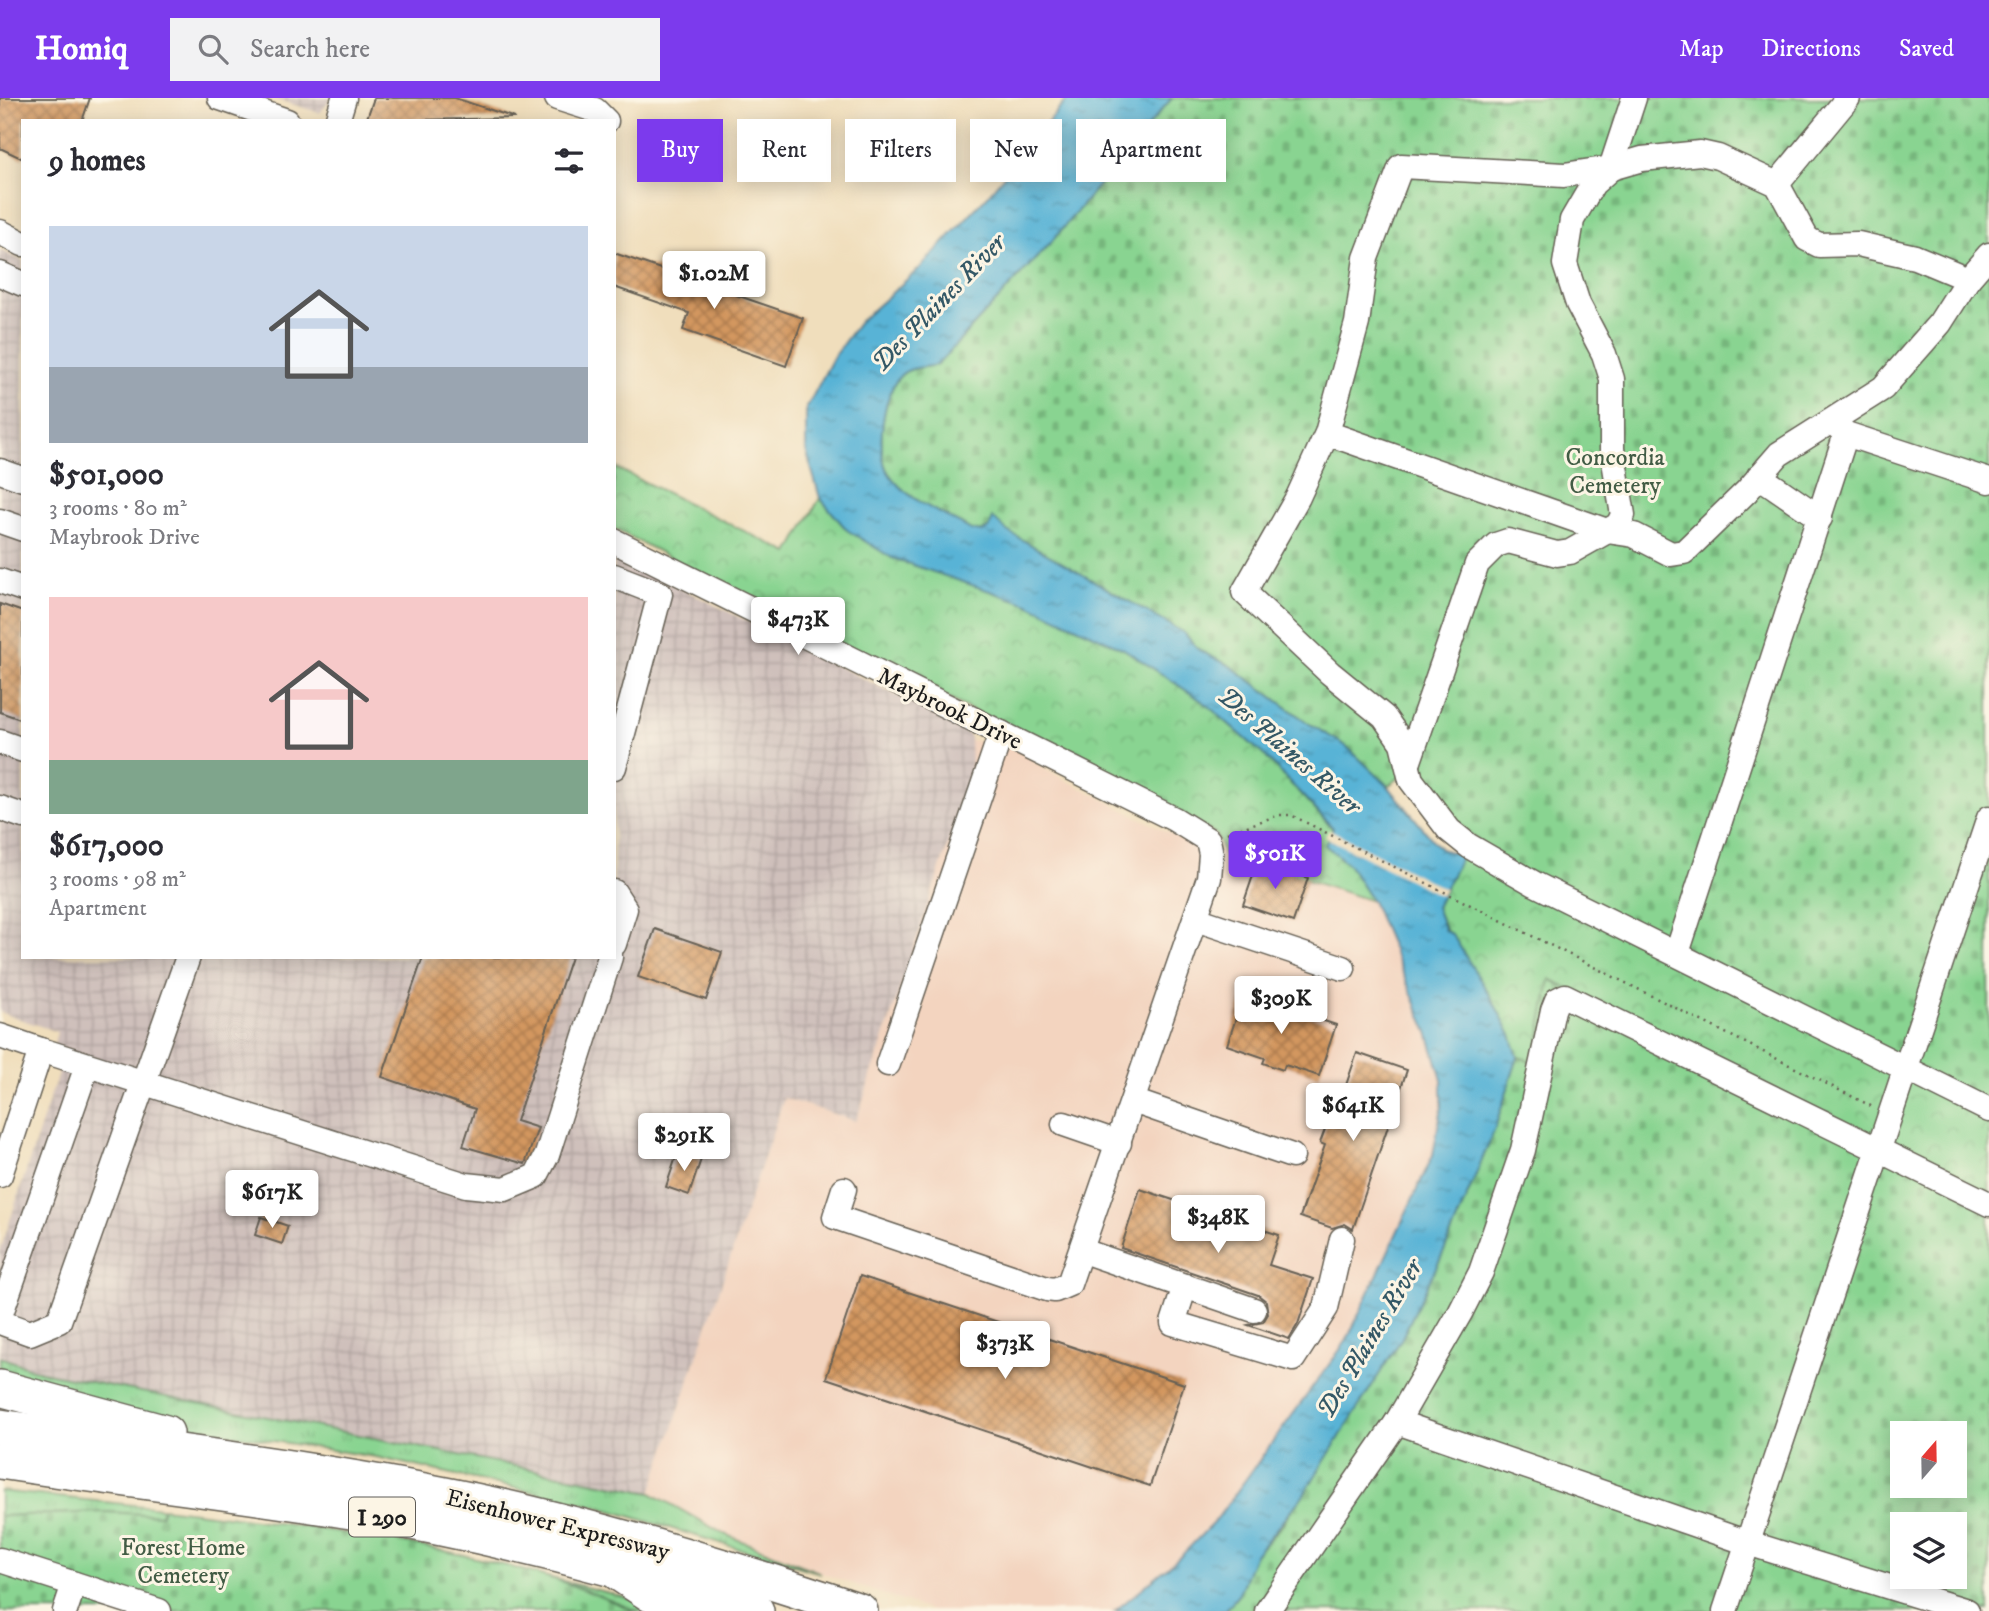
<!DOCTYPE html>
<meta charset="utf-8">
<style>
:root{--surface:#fff;--page:#f2f2f3;--text:#2b2b33;--muted:#7c7c81;--accent:#7c3aed}
body{margin:0;font-family:"IM FELL DW Pica",serif;background:var(--page);color:var(--text);height:100vh;display:flex;flex-direction:column;font-size:26px;white-space:nowrap}
*{box-sizing:border-box;margin:0}
p{font-size:23px;color:var(--muted)}
.icon{flex:none;width:38px;height:38px;fill:none;stroke:currentColor;stroke-width:2;stroke-linecap:round;stroke-linejoin:round}
.map{position:relative;flex:1;overflow:hidden}
.panel{position:absolute;left:21px;top:21px;width:595px;height:840px;display:flex;flex-direction:column;background:var(--surface);border-radius:0px;box-shadow:0 4px 18px #0003}
.panel>*{flex:none}
.top-card{position:absolute;left:637px;top:21px;width:665px;height:63px;display:flex;gap:14px}
.needle{width:46px;rotate:20deg}
.controls{position:absolute;left:1890px;top:1323px;display:grid;gap:14px}
.controls a{display:grid;place-items:center;width:77px;height:77px;border-radius:0px;background:var(--surface);box-shadow:0 4px 18px #0003;font-size:35px}
.price{position:absolute;translate:-50% -60px;padding:0 16px;border-radius:7px;background:#fff;color:#222;font-size:23px;line-height:46px;filter:drop-shadow(0 2px 4px #0008)}
.price::after{content:'';position:absolute;left:50%;top:42px;width:21px;height:16px;margin-left:-10px;background:inherit;clip-path:polygon(0 0,100% 0,50% 100%)}
.price.active{background:var(--accent);color:#fff}
ul{padding:0;list-style:none}
li{display:grid;align-content:center;gap:14px;height:371px;padding:0 28px}
li span{display:grid;place-items:center;height:217px;border-radius:0px;color:#555}
li>.icon{margin-inline-start:auto}
span .icon{width:126px;height:126px;fill:#fffc;stroke-width:1}
li b{font-size:30px}
h2{display:flex;justify-content:space-between;align-items:center;height:84px;padding:0 28px;font-size:30px}
.pill{padding:0 24px;border-radius:0px;background:var(--surface);box-shadow:0 4px 18px #0003;font-size:24px;line-height:63px}
.pill.active{background:var(--accent);color:#fff}
header{display:flex;align-items:center;gap:42px;box-sizing:border-box;height:98px;padding:0 35px;background:var(--accent);color:#fff}
header strong{font-size:33px}
nav{display:flex;gap:38px;margin-inline-start:auto;font-size:24px}
.search{width:490px;height:63px;background:var(--page);display:flex;align-items:center;gap:18px;box-sizing:border-box;padding:0 24px;border-radius:0px;color:var(--muted);font-size:26px}
.map>svg:first-child{display:block}
.built{fill:#f3d4bf}
.industrial{fill:url(#industrial-grid)}
.grass{fill:url(#grass-tufts);stroke:#527856;stroke-width:2}
.cemetery{fill:url(#cemetery-stones);stroke:#527856;stroke-width:2;fill-rule:evenodd}
.park{fill:url(#park-crowns);stroke:#527856;stroke-width:2}
.water{fill:url(#water-ripples);stroke:#3a6879;stroke-width:2}
.pier{fill:#f0debc}
.building{fill:url(#building-cross-hatch)}
.lines{fill:none;stroke-linecap:round;stroke-linejoin:round}
.minor-casing{stroke:#666054;stroke-width:27}
.highway-casing{stroke:#666054;stroke-width:38}
.path{stroke:#666054;stroke-width:2.5;stroke-dasharray:2 5;stroke-linecap:butt}
.minor{stroke:#fff;stroke-width:24}
.highway{stroke:#fff;stroke-width:35}
.labels{text-anchor:middle;stroke-width:6;stroke-linejoin:round;paint-order:stroke}
.shield{fill:#fcf5e5;stroke:#5f5d58;stroke-width:2}
.shield-label{font-size:23px;font-weight:bold;fill:#1c1c1c}
.park-label{font-size:24px;fill:#425c45;stroke:#fcf5e5}
.street-label{font-size:24px;fill:#1c1c1c;stroke:#fcf5e5}
.water-label{font-size:26px;font-style:italic;fill:#345866;stroke:#fcf5e5}
</style>
<header>
<strong>Homiq</strong>
<div class="search"><svg class="icon" aria-label="search" viewBox="0 0 24 24"><circle cx="10" cy="10" r="6"/><path d="M15 15l6 6"/></svg>Search here</div>
<nav><a>Map</a><a>Directions</a><a>Saved</a></nav>
</header>
<div class="map">
<svg width="1989" height="1513" viewBox="0 0 1989 1513">
<defs>
<pattern id="industrial-grid" width="8" height="8" patternUnits="userSpaceOnUse" patternTransform="scale(1.75)"><rect width="8" height="8" fill="#cfc0bb"/><path d="M0 4h8M4 0v8" fill="none" stroke="#b1a4a0"/></pattern>
<pattern id="grass-tufts" width="24" height="20" patternUnits="userSpaceOnUse" patternTransform="scale(1.75)"><rect width="24" height="20" fill="#89d491"/><path d="M3 7l-1-3M5 7V3M7 7l1-3M15 17l-1-3M17 17v-4M19 17l1-3" fill="none" stroke="#76b57c"/></pattern>
<pattern id="cemetery-stones" width="16" height="16" patternUnits="userSpaceOnUse" patternTransform="scale(1.75)"><rect width="16" height="16" fill="#89d491"/><path d="M2 7V4a2 2 0 0 1 4 0v3zM10 15v-3a2 2 0 0 1 4 0v3z" fill="#76b57c"/></pattern>
<pattern id="park-crowns" width="20" height="18" patternUnits="userSpaceOnUse" patternTransform="scale(1.75)"><rect width="20" height="18" fill="#89d491"/><path d="M2 6a3 3 0 1 1 6 0M12 15a3 3 0 1 1 6 0" fill="none" stroke="#76b57c"/></pattern>
<pattern id="water-ripples" width="26" height="14" patternUnits="userSpaceOnUse" patternTransform="scale(1.75)"><rect width="26" height="14" fill="#58b3d6"/><path d="M2 4q2-2 4 0t4 0M15 11q2-2 4 0t4 0" fill="none" stroke="#4891ad"/></pattern>
<pattern id="building-cross-hatch" width="8" height="8" patternUnits="userSpaceOnUse" patternTransform="scale(1.75)"><rect width="8" height="8" fill="#d3975f"/><path d="M0 0l8 8M0 8l8-8" fill="none" stroke="#aa7a4e"/></pattern>
</defs>
<rect width="100%" height="100%" fill="#fcf5e5"/>
<filter id="ink" filterUnits="userSpaceOnUse"><feTurbulence type="fractalNoise" baseFrequency=".0143" numOctaves="2"/><feDisplacementMap in="SourceGraphic" scale="14" xChannelSelector="R" yChannelSelector="G"/><feConvolveMatrix kernelMatrix="1 2 1 2 8 2 1 2 1" color-interpolation-filters="sRGB"/></filter>
<filter id="wash" filterUnits="userSpaceOnUse"><feTurbulence type="fractalNoise" baseFrequency=".00686" numOctaves="4" result="noise"/><feDisplacementMap in="SourceGraphic" scale="28" xChannelSelector="R" yChannelSelector="G"/><feGaussianBlur stdDeviation="1.57" result="paint"/><feColorMatrix in="noise" values="0 0 0 0 0 0 0 0 0 0 0 0 0 0 0 0 0 1.4 0 .05"/><feComposite in="paint" operator="in"/></filter>
<g filter="url(#wash)">
<rect width="100%" height="100%" fill="#f0debc"/>
<!-- built -->
<polygon class="built" points="969,642 1011,646 1046,672 1183,742 1372,803 1428,934 1442,981 1442,1008 1433,1057 1347,1242 1216,1422 1181,1458 1115,1513 932,1513 821,1475 724,1436 651,1395 784,1000 856,1023 971,677"/>
<!-- industrial -->
<g class="industrial">
<polygon points="273,0 331,0 320,15"/>
<polygon points="0,152 23,163 23,859 614,859 614,457 963,630 970,639 971,677 856,1023 784,1000 651,1395 41,1274 0,1259 0,1153 61,966 53,949 57,934 0,914"/>
</g>
<!-- grass -->
<g class="grass">
<polygon points="0,1259 41,1274 651,1395 724,1436 821,1475 599,1409 376,1359 215,1334 0,1282"/>
<polygon points="0,1393 163,1410 161,1417 104,1414 0,1418"/>
<polygon points="548,1479 646,1505 644,1513 637,1513"/>
</g>
<!-- cemetery -->
<g class="cemetery">
<path d="M 1172,0 L 1989,0 L 1989,1018 L 1540,795 L 1402,678 L 1388,688 L 1346,648 L 1308,625 L 1229,567 L 1200,553 L 1184,535 L 1007,433 L 994,421 L 989,430 L 980,434 L 971,432 C 943,415 906,403 888,374 C 875,354 883,294 901,277 C 909,269 926,269 937,267 L 1052,143 Z"/>
<path d="M 1549,881 L 1989,1099 L 1989,1513 L 1225,1513 L 1239,1496 L 1254,1458 L 1282,1427 L 1402,1240 L 1445,1151 L 1494,1033 L 1518,959 L 1535,964 ZM 1902,1335 L 1955,1335 L 1955,1388 L 1902,1388 ZM 1902,1426 L 1955,1426 L 1955,1479 L 1902,1479 Z"/>
<path d="M 163,1410 C 291,1426 423,1442 547,1479 C 578,1488 607,1502 637,1513 L 0,1513 L 0,1418 L 104,1414 L 161,1417 Z"/>
</g>
<!-- park -->
<g class="park">
<polygon points="614,369 789,455 820,400 847,432 1028,506 1124,551 1205,605 1265,658 1333,731 1325,747 1348,766 1372,803 1223,755 1216,736 614,431"/>
<path d="M 1464,753 L 1989,1018 L 1989,1099 L 1550,881 L 1535,964 L 1518,959 C 1500,904 1456,863 1436,809 Z"/>
</g>
<!-- water -->
<path class="water" d="M 1068,0 L 1172,0 L 1052,143 L 937,267 C 926,269 909,269 901,277 C 883,294 875,354 888,374 C 906,403 943,415 971,432 L 981,434 L 989,430 L 993,420 L 1007,433 L 1184,535 L 1200,553 L 1229,567 L 1308,625 L 1346,648 L 1388,688 L 1440,751 L 1462,757 L 1436,809 L 1445,833 L 1452,836 L 1492,901 L 1511,937 L 1518,959 L 1494,1033 L 1445,1151 L 1402,1240 L 1302,1399 L 1254,1458 L 1239,1496 L 1225,1513 L 1115,1513 L 1181,1458 L 1216,1422 L 1347,1242 L 1433,1057 L 1442,1008 L 1442,982 L 1428,934 L 1372,803 L 1348,766 L 1325,747 L 1333,730 L 1265,658 L 1205,605 L 1124,551 L 1028,506 L 892,460 L 847,432 L 820,400 L 806,352 L 806,311 L 834,258 L 859,224 L 920,170 L 988,97 Z"/>
<!-- pier -->
<polygon class="pier" points="1329,731 1445,791 1441,798 1325,739"/>
<g id="blocks">
<!-- building -->
<g class="building">
<polygon points="0,0 90,0 82,23 23,23 23,61 0,50"/>
<polygon points="374,0 455,0 515,20 366,23"/>
<polygon points="614,155 803,220 786,268 683,232 689,215 614,189"/>
<polygon points="0,506 23,514 23,622 0,614"/>
<polygon points="1258,763 1308,780 1293,824 1243,807"/>
<polygon points="655,831 722,854 706,902 638,879"/>
<polygon points="423,859 571,859 516,1023 538,1030 525,1066 463,1048 475,1011 382,979"/>
<polygon points="1244,896 1336,927 1319,978 1285,967 1283,972 1263,965 1265,960 1227,947"/>
<polygon points="1357,955 1407,972 1353,1131 1345,1126 1332,1130 1300,1119 1325,1047 1320,1045 1327,1026 1332,1028"/>
<polygon points="678,1053 701,1061 689,1097 666,1089"/>
<polygon points="1140,1091 1279,1137 1269,1167 1313,1181 1298,1226 1289,1241 1248,1227 1263,1224 1268,1216 1266,1203 1258,1197 1121,1150"/>
<polygon points="261,1119 288,1128 282,1146 255,1137"/>
<polygon points="860,1178 1184,1286 1150,1388 826,1280"/>
</g>
</g>
</g>
<g filter="url(#ink)">
<use href="#blocks" fill-opacity="0" stroke="#666054" stroke-width="2"/>
<g class="lines">
<defs>
<g id="minor">
<polyline points="220,0 287,23"/>
<polyline points="557,0 595,12 606,23"/>
<polyline points="337,23 344,0"/>
<polyline points="1777,86 1848,0"/>
<polyline points="0,134 23,146"/>
<polyline points="0,176 23,186"/>
<polyline points="1968,181 1989,157"/>
<polyline points="1835,326 1846,336 1989,383"/>
<polyline points="1327,335 1607,433 1634,437 1671,456 1684,454 1747,393 1779,356 1883,290 1940,225 1968,181 1915,159 1858,146 1819,147 1807,141 1777,86 1718,59 1700,55 1642,61 1611,70 1564,77 1401,68 1366,160 1357,225 1327,335 1298,399 1244,494 1330,575 1384,619 1402,645 1411,682 1449,732 1469,748 1535,786 1989,1012"/>
<polyline points="0,373 23,381"/>
<polyline points="1759,378 1820,420"/>
<polyline points="0,423 23,431"/>
<polyline points="614,443 1174,721 1208,742 1211,756 1209,780 1069,1186 1055,1192 1047,1191 835,1119 844,1091"/>
<polyline points="614,478 660,496 614,669"/>
<polyline points="0,483 23,491"/>
<polyline points="0,644 23,652"/>
<polyline points="1409,663 1477,466 1496,447 1508,443 1557,456 1570,454 1618,427 1623,417 1612,351 1612,281 1604,256 1578,206 1565,166 1572,122 1593,86 1611,70 1634,0"/>
<polyline points="0,710 23,718"/>
<polyline points="614,794 625,811 614,846"/>
<polyline points="1196,821 1343,870"/>
<polyline points="1677,855 1846,336"/>
<polyline points="0,938 41,952 0,1077"/>
<polyline points="41,952 466,1087 505,1091 536,1078 547,1057 610,859"/>
<polyline points="888,966 1001,635"/>
<polyline points="1133,1003 1292,1058"/>
<polyline points="1064,1026 1119,1045"/>
<polyline points="1083,1153 1254,1212"/>
<polyline points="1185,1188 1173,1225 1293,1261 1326,1210 1342,1141"/>
<polyline points="0,1218 87,968"/>
<polyline points="0,1224 30,1235 59,1223 188,859"/>
<polyline points="1397,1324 1748,1445 1967,1513"/>
<polyline points="0,1462 159,1513"/>
<polyline points="615,1479 648,1501 686,1513"/>
<polyline points="65,1513 74,1486"/>
<polyline points="1267,1513 1397,1324 1460,1215 1481,1174 1523,1052 1553,912 1557,902 1565,898 1989,1106"/>
<polyline points="1725,1513 1989,720"/>
</g>
<g id="highway">
<polyline points="0,1290 166,1335"/>
<path d="M 0,1329 C 166,1353 334,1372 498,1408 C 621,1436 741,1473 860,1513"/>
<path d="M 0,1363 C 117,1381 234,1394 351,1413 C 488,1436 623,1471 756,1513"/>
</g>
</defs>
<!-- minor casing -->
<use href="#minor" class="minor-casing"/>
<!-- highway casing -->
<use href="#highway" class="highway-casing"/>
<!-- path -->
<polyline class="path" points="1227,735 1279,717 1291,717 1873,1009"/>
<!-- minor -->
<use href="#minor" class="minor"/>
<!-- highway -->
<use href="#highway" class="highway"/>
</g>
</g>
<g class="labels">
<!-- shield labels -->
<rect class="shield" x="349" y="1399.5" width="66" height="39" rx="5"/>
<g class="shield-label">
<text x="382" y="1427">I 290</text>
</g>
<!-- park labels -->
<g class="park-label">
<text x="1615" y="367">Concordia<tspan x="1615" dy="28">Cemetery</tspan></text>
<text x="183" y="1457">Forest Home<tspan x="183" dy="28">Cemetery</tspan></text>
</g>
<!-- street labels -->
<g class="street-label">
<text transform="translate(950 610) rotate(26)" y="8">Maybrook Drive</text>
<text transform="translate(558 1426) rotate(14)" y="8">Eisenhower Expressway</text>
</g>
<!-- water labels -->
<g class="water-label">
<text transform="translate(938 204) rotate(-46)" y="9">Des Plaines River</text>
<text transform="translate(1290 652) rotate(41)" y="9">Des Plaines River</text>
<text transform="translate(1369 1240) rotate(-59)" y="9">Des Plaines River</text>
</g>
</g>
</svg>
<div class="controls">
<a><svg class="needle" viewBox="-14 -14 28 28"><path d="M0-13l5 13h-10z" fill="#e53935"/><path d="M0 13l5-13h-10z" fill="#7c7c81"/></svg></a>
<a><svg class="icon" aria-label="layers" viewBox="0 0 24 24"><path d="M12 4l9 5-9 5-9-5zM3 14l9 5 9-5"/></svg></a>
</div>
<b class="price" style="left:714px;top:213px">$1.02M</b>
<b class="price" style="left:798px;top:559px">$473K</b>
<b class="price active" style="left:1275px;top:793px">$501K</b>
<b class="price" style="left:1281px;top:938px">$309K</b>
<b class="price" style="left:1353px;top:1045px">$641K</b>
<b class="price" style="left:684px;top:1075px">$291K</b>
<b class="price" style="left:272px;top:1132px">$617K</b>
<b class="price" style="left:1218px;top:1157px">$348K</b>
<b class="price" style="left:1005px;top:1283px">$373K</b>
<div class="top-card">
<a class="pill active">Buy</a>
<a class="pill">Rent</a>
<a class="pill">Filters</a>
<a class="pill">New</a>
<a class="pill">Apartment</a>
</div>
<section class="panel">
<h2>9 homes<svg class="icon" aria-label="filters" viewBox="0 0 24 24"><path d="M4 7h16M4 17h16"/><circle cx="9" cy="7" r="2"/><circle cx="15" cy="17" r="2"/></svg></h2>
<ul>
<li><span style="background:linear-gradient(#c9d6e8 65%,#9aa5b1 0)"><svg class="icon" aria-label="home" viewBox="0 0 24 24"><path d="M3 11l9-7 9 7M6 9v11h12V9"/></svg></span><div><b>$501,000</b><p>3 rooms · 80 m²</p><p>Maybrook Drive</p></div></li>
<li><span style="background:linear-gradient(#f6c9c9 75%,#7fa58c 0)"><svg class="icon" aria-label="home" viewBox="0 0 24 24"><path d="M3 11l9-7 9 7M6 9v11h12V9"/></svg></span><div><b>$617,000</b><p>3 rooms · 98 m²</p><p>Apartment</p></div></li>
</ul>
</section>
</div>
